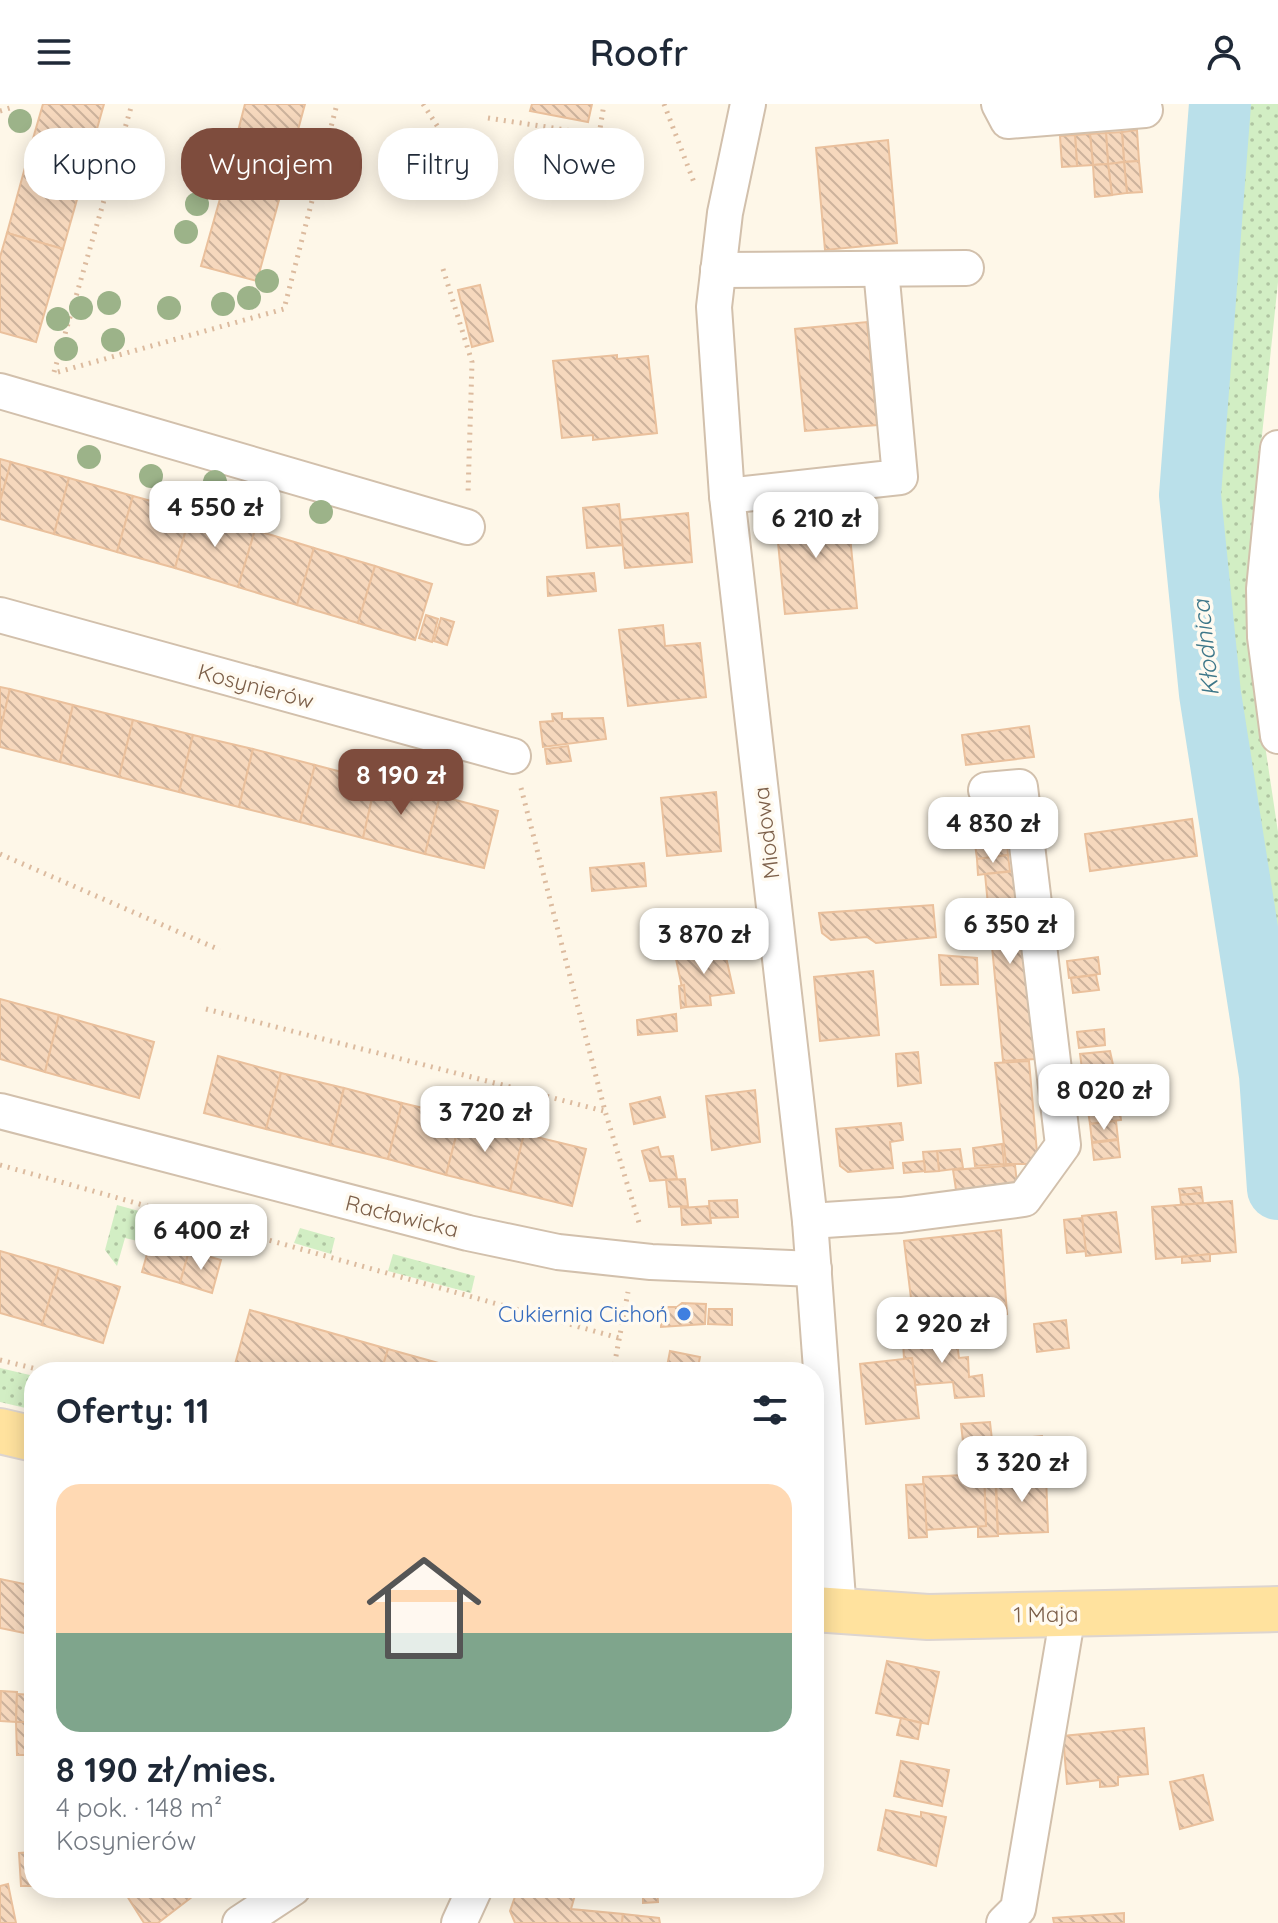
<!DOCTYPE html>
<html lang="pl">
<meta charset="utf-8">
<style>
:root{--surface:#fff;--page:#f2f2f3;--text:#1f2937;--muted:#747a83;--accent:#7e4c3d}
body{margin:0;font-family:Quicksand,sans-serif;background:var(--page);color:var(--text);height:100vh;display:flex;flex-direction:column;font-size:30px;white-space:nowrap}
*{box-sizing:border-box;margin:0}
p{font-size:26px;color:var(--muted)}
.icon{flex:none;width:44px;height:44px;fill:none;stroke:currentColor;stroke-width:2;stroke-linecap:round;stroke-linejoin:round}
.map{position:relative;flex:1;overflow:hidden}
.details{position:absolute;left:24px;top:1258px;width:800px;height:536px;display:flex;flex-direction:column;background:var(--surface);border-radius:32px;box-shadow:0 4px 20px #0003}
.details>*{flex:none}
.top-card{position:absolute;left:24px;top:24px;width:800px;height:72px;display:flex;gap:16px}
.price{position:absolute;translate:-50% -68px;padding:0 18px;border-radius:16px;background:#fff;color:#222;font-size:26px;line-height:52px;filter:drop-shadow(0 2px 4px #0008)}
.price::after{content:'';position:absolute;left:50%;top:48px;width:24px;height:18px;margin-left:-12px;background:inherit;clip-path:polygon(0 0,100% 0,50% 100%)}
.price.selected{background:var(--accent);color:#fff}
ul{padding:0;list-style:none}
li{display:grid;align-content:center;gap:16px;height:424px;padding:0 32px}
li span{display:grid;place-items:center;height:248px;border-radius:24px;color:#555}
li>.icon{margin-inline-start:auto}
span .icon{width:144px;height:144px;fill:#fffc;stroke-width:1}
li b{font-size:34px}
h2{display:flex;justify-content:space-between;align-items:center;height:96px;padding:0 32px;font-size:34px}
.pill{padding:0 28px;border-radius:32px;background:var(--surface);box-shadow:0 4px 20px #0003;font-size:28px;line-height:72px}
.pill.selected{background:var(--accent);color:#fff}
header{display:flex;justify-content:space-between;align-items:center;height:104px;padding:0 32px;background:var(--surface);font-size:36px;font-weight:600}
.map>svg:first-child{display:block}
.grass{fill:url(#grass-dots)}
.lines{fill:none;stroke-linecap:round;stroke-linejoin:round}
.river{stroke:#bae0ea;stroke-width:62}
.building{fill:url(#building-back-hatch);stroke:#eac09c;stroke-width:2}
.minor-casing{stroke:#d2c0ac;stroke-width:38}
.major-casing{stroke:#ddd5d0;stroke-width:48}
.path{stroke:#dcbb9f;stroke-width:5;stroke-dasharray:2 6;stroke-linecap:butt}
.minor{stroke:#fff;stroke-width:34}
.major{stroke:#ffe29e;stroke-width:44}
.tree{fill:#9cb389}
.shop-dot{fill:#3f7fe0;stroke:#fffaf0;stroke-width:3}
.labels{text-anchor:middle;stroke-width:7;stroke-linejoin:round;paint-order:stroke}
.street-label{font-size:22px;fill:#7c5f49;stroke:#fffaf0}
.shop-label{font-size:22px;fill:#366cbe;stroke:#fffaf0;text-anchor:end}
.water-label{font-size:24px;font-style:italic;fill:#3d7789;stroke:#fffaf0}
</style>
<header><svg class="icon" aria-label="menu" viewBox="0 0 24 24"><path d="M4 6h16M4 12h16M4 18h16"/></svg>Roofr<svg class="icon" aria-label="person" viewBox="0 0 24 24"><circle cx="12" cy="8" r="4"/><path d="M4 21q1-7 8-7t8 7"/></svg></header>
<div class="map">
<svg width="1278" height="1819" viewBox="0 0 1278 1819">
<defs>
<pattern id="grass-dots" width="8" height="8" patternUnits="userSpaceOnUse" patternTransform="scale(2)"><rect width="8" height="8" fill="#d2eec4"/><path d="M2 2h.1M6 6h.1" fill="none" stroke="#afc4a1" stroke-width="1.8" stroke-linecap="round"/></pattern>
<pattern id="building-back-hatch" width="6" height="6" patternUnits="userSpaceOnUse" patternTransform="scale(2)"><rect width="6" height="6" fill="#f6d8bd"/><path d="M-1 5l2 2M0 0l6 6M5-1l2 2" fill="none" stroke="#ccb29c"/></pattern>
</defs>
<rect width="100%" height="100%" fill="#fef7e8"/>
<!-- grass -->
<g class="grass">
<polygon points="1226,0 1278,0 1278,178 1250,446 1249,505 1253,561 1278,728 1278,1054 1274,970 1216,590 1196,392"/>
<polygon points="117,1101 157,1112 150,1140 125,1134 117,1162 105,1146"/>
<polygon points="300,1124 335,1134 331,1150 294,1139"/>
<polygon points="393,1150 475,1172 471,1189 388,1167"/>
<polygon points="0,1264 34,1272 34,1306 0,1298"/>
</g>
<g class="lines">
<!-- river -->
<polyline class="river" points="1220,0 1190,391 1210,590 1270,971 1278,1085"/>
</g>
<!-- building -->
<g class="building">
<polygon points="43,0 104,0 89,53 32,38"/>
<polygon points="245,0 305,0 282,85 227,70"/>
<polygon points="532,0 592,0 588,18 530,7"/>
<polygon points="1137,26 1139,57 1124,58 1122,28"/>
<polygon points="1122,28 1124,58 1108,60 1106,29"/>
<polygon points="1106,29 1108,60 1093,61 1090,30"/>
<polygon points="1090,30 1093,61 1077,62 1075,31"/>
<polygon points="1075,31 1077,62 1062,63 1060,32"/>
<polygon points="888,36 897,139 825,146 816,44"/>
<polygon points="32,38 89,53 63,145 7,129"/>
<polygon points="1139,57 1142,88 1127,89 1124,58"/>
<polygon points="1124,58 1127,89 1112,91 1108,60"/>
<polygon points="1108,60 1112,91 1095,93 1093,61"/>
<polygon points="227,70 282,85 257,177 201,162"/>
<polygon points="7,129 63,145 36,238 0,228 0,153"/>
<polygon points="480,181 493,237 472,243 458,186"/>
<polygon points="867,218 877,321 805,327 795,225"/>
<polygon points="617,251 617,255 648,252 657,329 593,336 593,331 562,334 553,257"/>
<polygon points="0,355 11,358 0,398"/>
<polygon points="11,358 69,374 54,430 0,415 0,398"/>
<polygon points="69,374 133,392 117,448 54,430"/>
<polygon points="133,392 191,408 175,464 117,448"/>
<polygon points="619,400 623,441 587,444 583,404"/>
<polygon points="847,401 857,504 785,510 775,408"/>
<polygon points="191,408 255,426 238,483 175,464"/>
<polygon points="688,409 692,458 625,464 620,416"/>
<polygon points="255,426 314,444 297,501 238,483"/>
<polygon points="314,444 375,462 358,519 297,501"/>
<polygon points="375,462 432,480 415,536 358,519"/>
<polygon points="594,469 596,487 548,492 547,473"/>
<polygon points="426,511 438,515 432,538 419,534"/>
<polygon points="441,514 454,518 447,541 434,537"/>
<polygon points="663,521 665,542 700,539 706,593 628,602 619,526"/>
<polygon points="0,583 10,585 0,627"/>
<polygon points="10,585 73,601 60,658 0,643 0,627"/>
<polygon points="73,601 133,616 119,673 60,658"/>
<polygon points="562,609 562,615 603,614 606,635 543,643 540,618 553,617 552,610"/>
<polygon points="133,616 193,631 179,688 119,673"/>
<polygon points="1029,622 1034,653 966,661 962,631"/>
<polygon points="193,631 253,645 239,703 179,688"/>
<polygon points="568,642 571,657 547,660 545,645"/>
<polygon points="253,645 315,661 300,718 239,703"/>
<polygon points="315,661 376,677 363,734 300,718"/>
<polygon points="376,677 440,692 425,750 363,734"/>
<polygon points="716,688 721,747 667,752 661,694"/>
<polygon points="440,692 498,707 484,764 425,750"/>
<polygon points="1192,715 1197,752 1090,767 1085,730"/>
<polygon points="1005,719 1007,735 975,740 973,722"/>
<polygon points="1007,735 1008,751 977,755 975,740"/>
<polygon points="1008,751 1010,767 978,771 977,755"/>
<polygon points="644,759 646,782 592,787 590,764"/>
<polygon points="1017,767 1035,955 1003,957 985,770"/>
<polygon points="933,801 936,833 876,839 867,833 831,836 822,829 819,809"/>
<polygon points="724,844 734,889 710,892 711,901 686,903 675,850"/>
<polygon points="939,851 977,854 978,880 941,881"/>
<polygon points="1098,853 1100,870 1069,874 1067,857"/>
<polygon points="873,867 879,931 820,937 814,873"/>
<polygon points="1096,871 1099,886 1073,889 1071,874"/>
<polygon points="684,881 686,903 681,904 679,882"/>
<polygon points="0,895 59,911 45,968 0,955"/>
<polygon points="676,910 677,927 638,931 637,916"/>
<polygon points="59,911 154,938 139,994 45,968"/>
<polygon points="1104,925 1105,941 1079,944 1077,928"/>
<polygon points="1110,947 1113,961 1082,965 1080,950"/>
<polygon points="918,948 921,979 898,982 896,950"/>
<polygon points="218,952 281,969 266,1025 204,1009"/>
<polygon points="1029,957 1038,1060 1006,1060 995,959"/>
<polygon points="1114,964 1121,1016 1090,1020 1082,968"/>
<polygon points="281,969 344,984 330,1041 266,1025"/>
<polygon points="344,984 402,999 388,1055 330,1041"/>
<polygon points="755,986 760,1038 712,1046 706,992"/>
<polygon points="660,993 665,1013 634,1020 630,1000"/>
<polygon points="402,999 461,1013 446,1071 388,1055"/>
<polygon points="461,1013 524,1030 510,1087 446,1071"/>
<polygon points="1116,1017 1118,1035 1092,1038 1090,1020"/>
<polygon points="901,1019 903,1036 890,1038 893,1064 848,1068 840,1062 836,1025"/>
<polygon points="524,1030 586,1045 572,1102 510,1087"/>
<polygon points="1118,1036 1120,1053 1094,1056 1092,1039"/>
<polygon points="1002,1040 1004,1060 975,1062 973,1044"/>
<polygon points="658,1043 661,1053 673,1052 677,1075 650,1077 642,1047"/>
<polygon points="960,1045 963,1064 939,1067 937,1047"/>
<polygon points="937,1047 939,1067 925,1068 923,1048"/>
<polygon points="924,1057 925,1067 904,1069 903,1059"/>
<polygon points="1015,1061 1017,1079 956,1086 953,1066"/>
<polygon points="685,1075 688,1102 669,1103 666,1076"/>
<polygon points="1201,1083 1202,1089 1180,1091 1179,1085"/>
<polygon points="1202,1089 1203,1099 1181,1101 1180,1091"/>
<polygon points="737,1096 738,1113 710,1114 709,1097"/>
<polygon points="1232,1097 1236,1148 1156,1155 1152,1103"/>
<polygon points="709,1102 711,1119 682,1121 681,1104"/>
<polygon points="1116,1108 1121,1148 1086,1152 1082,1112"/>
<polygon points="1082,1114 1086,1147 1067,1149 1064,1116"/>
<polygon points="1001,1126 1007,1210 946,1214 947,1225 915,1227 904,1137"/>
<polygon points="151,1136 189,1147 180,1179 142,1168"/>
<polygon points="0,1147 59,1164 42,1221 0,1209"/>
<polygon points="189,1147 221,1156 212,1189 180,1179"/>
<polygon points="1210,1150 1210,1157 1182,1159 1182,1153"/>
<polygon points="59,1164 120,1183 103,1239 42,1221"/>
<polygon points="682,1199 706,1200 705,1220 661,1223 662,1203 677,1203"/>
<polygon points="709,1205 732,1205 732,1221 708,1220"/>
<polygon points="250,1206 388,1245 381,1268 249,1268 234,1264"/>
<polygon points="1066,1216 1069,1244 1037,1248 1034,1220"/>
<polygon points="956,1231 959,1254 968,1253 969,1273 982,1271 984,1292 955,1294 953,1278 915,1281 912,1254 904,1255 903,1237"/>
<polygon points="388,1245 471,1268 381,1268"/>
<polygon points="670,1247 700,1253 697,1268 666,1268"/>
<polygon points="912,1254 919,1314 866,1320 860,1260"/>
<polygon points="990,1318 992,1336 963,1338 961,1320"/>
<polygon points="1042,1332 1046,1370 1003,1373 999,1336"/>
<polygon points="995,1369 998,1432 978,1433 978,1422 986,1422 984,1370"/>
<polygon points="984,1370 986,1422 925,1426 923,1373"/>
<polygon points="1046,1370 1048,1428 998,1430 996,1374"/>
<polygon points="924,1380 927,1433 909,1434 906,1381"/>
<polygon points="0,1475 34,1482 34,1531 0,1524"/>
<polygon points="887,1557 939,1568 928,1620 876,1609"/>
<polygon points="1,1587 17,1588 16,1618 0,1617"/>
<polygon points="17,1590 33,1591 32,1618 16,1618"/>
<polygon points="901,1614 921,1619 918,1635 897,1631"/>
<polygon points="16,1618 32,1618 33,1651 17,1651"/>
<polygon points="1144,1624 1148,1670 1118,1673 1118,1681 1114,1682 1100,1683 1100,1676 1067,1680 1063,1632"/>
<polygon points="901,1657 949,1666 942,1702 894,1692"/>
<polygon points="1203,1671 1213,1716 1180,1725 1170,1678"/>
<polygon points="886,1706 921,1713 921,1708 946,1713 936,1762 878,1746"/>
<polygon points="34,1748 34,1782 21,1782 19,1749"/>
<polygon points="8,1780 16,1819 0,1819 0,1782"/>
<polygon points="122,1784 200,1784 201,1786 158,1819 144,1819"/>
<polygon points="518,1784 577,1784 571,1805 623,1810 622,1819 515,1819 510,1807"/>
<polygon points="643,1784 657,1784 658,1798 643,1799"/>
<polygon points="1124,1809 1124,1819 1054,1819 1053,1814"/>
<polygon points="623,1810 659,1814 660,1819 622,1819"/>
</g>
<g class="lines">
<defs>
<g id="minor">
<polyline points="748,0 725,109 714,203 727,392 810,1117 839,1508"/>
<polyline points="999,0 1008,17 1145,6"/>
<polyline points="718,166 966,164"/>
<polyline points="0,287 467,423"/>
<polyline points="1278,344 1264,485 1265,533 1278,632"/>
<polyline points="727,392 900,373 881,165"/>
<polyline points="0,511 513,652"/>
<polyline points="0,1007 468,1129 558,1148 651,1158 814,1165"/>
<polyline points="810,1117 901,1111 1024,1095 1063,1041 1020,683 986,686"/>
<polyline points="240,1819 293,1784"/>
<polyline points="459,1819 475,1784"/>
<polyline points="1004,1819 1018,1805 1068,1510"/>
</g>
<g id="major">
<polyline points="0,1327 34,1335"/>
<polyline points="814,1505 928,1513 1278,1505"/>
</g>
</defs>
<!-- minor casing -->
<use href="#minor" class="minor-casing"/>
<!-- major casing -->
<use href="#major" class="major-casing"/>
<!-- path -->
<g class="path">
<polyline points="423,0 477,83"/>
<polyline points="664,0 695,81"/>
<polyline points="0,7 10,4 12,0"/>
<polyline points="488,14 599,31 604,0"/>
<polyline points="443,165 472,258 468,390"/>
<polyline points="54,268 132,0"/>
<polyline points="58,268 284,205 337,0"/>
<polyline points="521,684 605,1007 640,1122"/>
<polyline points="0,750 220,846"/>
<polyline points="206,905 604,1007"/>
<polyline points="0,1061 619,1234"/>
<polyline points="0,1256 49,1268"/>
<polyline points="613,1268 628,1188"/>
</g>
<!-- minor -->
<use href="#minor" class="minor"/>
<!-- major -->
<use href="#major" class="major"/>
</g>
<!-- trees -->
<g class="tree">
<circle cx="20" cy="17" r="12"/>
<circle cx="197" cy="100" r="12"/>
<circle cx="186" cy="128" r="12"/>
<circle cx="267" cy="177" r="12"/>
<circle cx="249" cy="194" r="12"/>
<circle cx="109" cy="199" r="12"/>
<circle cx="223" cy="200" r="12"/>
<circle cx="81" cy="204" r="12"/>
<circle cx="169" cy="204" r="12"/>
<circle cx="58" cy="215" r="12"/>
<circle cx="113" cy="236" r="12"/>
<circle cx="66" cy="245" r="12"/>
<circle cx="89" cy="353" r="12"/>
<circle cx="151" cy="372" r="12"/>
<circle cx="215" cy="378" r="12"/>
<circle cx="321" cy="408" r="12"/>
</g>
<!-- markers -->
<circle class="shop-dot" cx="684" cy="1210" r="8"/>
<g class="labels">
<!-- street labels -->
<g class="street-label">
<text transform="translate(256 582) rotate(15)" y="8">Kosynierów</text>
<text transform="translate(766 729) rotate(-97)" y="8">Miodowa</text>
<text transform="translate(402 1112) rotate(14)" y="8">Racławicka</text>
<text transform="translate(1046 1510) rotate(-1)" y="8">1 Maja</text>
</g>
<!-- shop labels -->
<g class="shop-label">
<text x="668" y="1218">Cukiernia Cichoń</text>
</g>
<!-- water labels -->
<g class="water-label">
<text transform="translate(1206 544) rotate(-96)" y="8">Kłodnica</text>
</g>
</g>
</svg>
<b class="price" style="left:215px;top:445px">4 550 zł</b>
<b class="price" style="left:816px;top:456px">6 210 zł</b>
<b class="price selected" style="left:401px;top:713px">8 190 zł</b>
<b class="price" style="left:993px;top:761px">4 830 zł</b>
<b class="price" style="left:1010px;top:862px">6 350 zł</b>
<b class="price" style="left:704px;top:872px">3 870 zł</b>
<b class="price" style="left:1104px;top:1028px">8 020 zł</b>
<b class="price" style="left:485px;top:1050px">3 720 zł</b>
<b class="price" style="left:201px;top:1168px">6 400 zł</b>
<b class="price" style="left:942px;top:1261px">2 920 zł</b>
<b class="price" style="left:1022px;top:1400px">3 320 zł</b>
<div class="top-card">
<a class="pill">Kupno</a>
<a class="pill selected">Wynajem</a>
<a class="pill">Filtry</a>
<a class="pill">Nowe</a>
</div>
<section class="details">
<h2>Oferty: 11<svg class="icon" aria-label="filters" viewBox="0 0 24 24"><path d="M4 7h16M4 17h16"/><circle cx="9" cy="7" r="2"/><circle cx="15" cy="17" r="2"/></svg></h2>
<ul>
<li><span style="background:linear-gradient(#ffd9b3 60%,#7fa58c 0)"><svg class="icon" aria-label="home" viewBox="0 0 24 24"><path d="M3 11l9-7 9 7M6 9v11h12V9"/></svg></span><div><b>8 190 zł/mies.</b><p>4 pok. · 148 m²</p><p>Kosynierów</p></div></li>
</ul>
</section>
</div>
